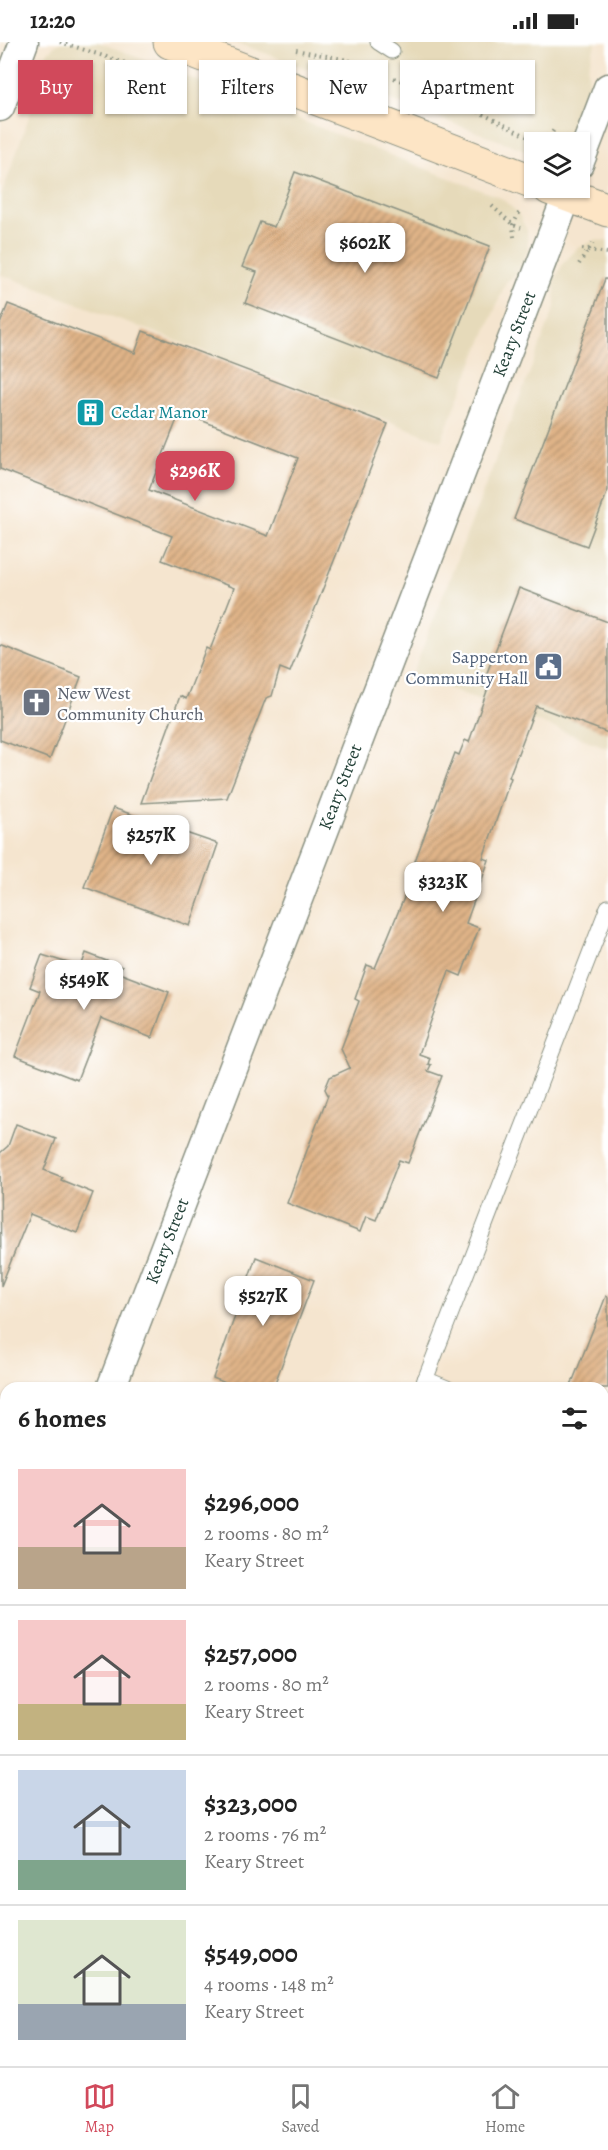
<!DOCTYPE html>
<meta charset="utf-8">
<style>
:root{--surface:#fff;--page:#f2f2f2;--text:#222;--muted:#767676;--line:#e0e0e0;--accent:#d1495b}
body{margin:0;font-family:Alegreya,serif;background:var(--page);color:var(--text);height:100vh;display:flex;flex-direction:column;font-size:22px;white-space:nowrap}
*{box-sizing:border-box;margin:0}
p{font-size:20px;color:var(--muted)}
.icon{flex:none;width:33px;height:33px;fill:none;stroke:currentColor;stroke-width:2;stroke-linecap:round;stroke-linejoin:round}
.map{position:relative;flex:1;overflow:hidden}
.drawer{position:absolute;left:0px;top:1340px;width:609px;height:686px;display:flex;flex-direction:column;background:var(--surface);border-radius:18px 18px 0 0;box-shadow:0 2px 4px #0004}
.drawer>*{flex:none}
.guide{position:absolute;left:18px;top:18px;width:573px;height:54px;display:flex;gap:12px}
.buttons{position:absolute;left:524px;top:90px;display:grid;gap:12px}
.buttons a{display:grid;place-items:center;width:66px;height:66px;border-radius:0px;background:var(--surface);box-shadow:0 2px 4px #0004;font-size:30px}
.price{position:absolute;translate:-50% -51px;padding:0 14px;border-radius:12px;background:#fff;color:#222;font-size:20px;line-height:39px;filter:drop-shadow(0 2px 3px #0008)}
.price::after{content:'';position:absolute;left:50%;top:36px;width:18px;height:14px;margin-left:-9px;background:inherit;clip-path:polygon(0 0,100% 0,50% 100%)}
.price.active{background:var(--accent);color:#fff}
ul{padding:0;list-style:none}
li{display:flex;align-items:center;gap:18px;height:150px;padding:0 18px}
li+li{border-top:2px solid var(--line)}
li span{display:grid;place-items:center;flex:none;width:168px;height:120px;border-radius:0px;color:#555}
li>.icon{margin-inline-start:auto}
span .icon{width:72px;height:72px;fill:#fffc;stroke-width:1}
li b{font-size:26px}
h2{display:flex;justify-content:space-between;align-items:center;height:72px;padding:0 18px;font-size:26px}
.chip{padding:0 21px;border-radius:0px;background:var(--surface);box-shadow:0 2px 4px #0004;font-size:21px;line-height:54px}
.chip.active{background:var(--accent);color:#fff}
.status{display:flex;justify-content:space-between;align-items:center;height:42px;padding:0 30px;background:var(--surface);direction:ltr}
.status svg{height:16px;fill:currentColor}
.menu{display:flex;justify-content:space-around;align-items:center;height:84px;border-top:2px solid var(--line);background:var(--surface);font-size:16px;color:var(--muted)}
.menu a{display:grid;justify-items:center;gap:3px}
.menu .active{color:var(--accent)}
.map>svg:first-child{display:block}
.built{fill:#e6daba}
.building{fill:url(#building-hatch);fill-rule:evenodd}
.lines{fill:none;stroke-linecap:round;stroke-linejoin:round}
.lane-casing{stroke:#8a9182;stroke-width:17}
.street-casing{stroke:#8a9182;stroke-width:31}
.secondary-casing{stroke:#8a9182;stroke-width:35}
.path{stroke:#8a9182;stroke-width:4;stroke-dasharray:1.5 4.5;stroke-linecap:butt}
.lane{stroke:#fff;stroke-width:15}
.street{stroke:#fff;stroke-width:28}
.secondary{stroke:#fde5c5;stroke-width:33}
.labels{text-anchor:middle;stroke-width:4.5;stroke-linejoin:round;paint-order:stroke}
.street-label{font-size:18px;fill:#1f3d34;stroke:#fff}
.culture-label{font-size:18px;fill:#0d838f;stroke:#fff;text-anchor:start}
.service-label{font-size:18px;fill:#4e5e75;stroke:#fff;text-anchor:end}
.worship-label{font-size:18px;fill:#5b616d;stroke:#fff;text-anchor:start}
</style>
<div class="status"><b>12:20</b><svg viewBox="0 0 49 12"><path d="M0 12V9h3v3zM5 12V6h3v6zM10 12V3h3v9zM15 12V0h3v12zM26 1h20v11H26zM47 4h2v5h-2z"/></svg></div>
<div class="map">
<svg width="608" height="2024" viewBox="0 0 608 2024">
<defs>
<pattern id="building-hatch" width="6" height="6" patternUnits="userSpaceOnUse" patternTransform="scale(1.5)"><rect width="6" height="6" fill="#e0b488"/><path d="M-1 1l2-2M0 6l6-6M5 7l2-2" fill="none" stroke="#b59470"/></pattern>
</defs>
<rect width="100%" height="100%" fill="#fff"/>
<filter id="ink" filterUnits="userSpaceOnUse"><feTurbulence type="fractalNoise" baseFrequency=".0167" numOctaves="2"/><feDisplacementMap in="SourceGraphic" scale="12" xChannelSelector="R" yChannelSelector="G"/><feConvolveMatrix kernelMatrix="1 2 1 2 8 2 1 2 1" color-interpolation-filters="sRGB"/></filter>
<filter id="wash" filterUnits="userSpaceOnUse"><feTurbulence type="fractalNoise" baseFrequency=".008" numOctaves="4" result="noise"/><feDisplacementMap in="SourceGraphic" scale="24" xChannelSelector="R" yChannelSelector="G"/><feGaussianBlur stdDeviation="1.35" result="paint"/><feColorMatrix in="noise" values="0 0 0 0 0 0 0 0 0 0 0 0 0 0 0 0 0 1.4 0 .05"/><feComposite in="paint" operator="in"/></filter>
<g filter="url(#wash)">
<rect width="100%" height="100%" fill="#f5e5cf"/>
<!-- built -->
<g class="built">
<polygon points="62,0 98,0 501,156 518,171 527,188 528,207 517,232 506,240 441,399 0,232 0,157 37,52 34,32 38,21 53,5"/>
<polygon points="235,0 596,0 588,25 589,47 571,90 559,100 534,100 534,108 525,108"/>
<polygon points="595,198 608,199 608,706 412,633 555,265 554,238 564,220 578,206"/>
</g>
<g id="blocks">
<!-- building -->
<g class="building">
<polygon points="295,130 490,204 439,336 245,261 257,230 242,225 260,180 274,185"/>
<polygon points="605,237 608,237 608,448 587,504 514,477"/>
<path d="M 8,262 L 135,311 L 143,289 L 388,382 L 290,630 L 280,626 L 272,654 L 266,656 L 227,756 L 141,761 L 180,654 L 186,657 L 206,606 L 210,608 L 234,546 L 162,518 L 172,494 L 0,427 L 0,282 ZM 180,370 L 298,416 L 268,494 L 149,448 Z"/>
<polygon points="519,546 608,580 608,691 536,664 509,735 511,736 483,816 489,818 466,881 479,886 461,934 449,929 419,1012 430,1016 428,1022 431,1023 428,1029 442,1034 408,1121 399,1118 376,1178 366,1174 360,1190 287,1161 328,1053 325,1047 330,1035 350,1026 341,1007 359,959 355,957 367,923 375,926 415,829 412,827 455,711 459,713 465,698 469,700 488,646 482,644"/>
<polygon points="0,603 81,635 50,717 0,698"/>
<polygon points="113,766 218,802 190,884 84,845"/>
<polygon points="86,911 122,925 119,931 169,950 152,996 101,976 77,1038 15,1014 40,949 30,945 42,913 81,925"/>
<polygon points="16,1082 56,1097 44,1128 62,1135 61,1138 93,1151 77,1191 30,1172 1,1244 0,1111 8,1104"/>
<polygon points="256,1215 314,1238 273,1346 238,1346 213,1336"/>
<polygon points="606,1254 608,1255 608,1346 570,1346"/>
</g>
</g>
</g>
<g filter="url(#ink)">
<use href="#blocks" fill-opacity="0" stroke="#8a9182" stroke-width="1.5"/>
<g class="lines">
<defs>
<g id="lane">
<polyline points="378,0 392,9"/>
<polyline points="425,1337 447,1346"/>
<polyline points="422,1346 608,865"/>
<polyline points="603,1405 608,1407"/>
<polyline points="160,2024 162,2019"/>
</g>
<g id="street">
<polyline points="0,65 24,0"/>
<polyline points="579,122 608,46"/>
<polyline points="111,1346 570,146"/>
<polyline points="0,1637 6,1621"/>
<polyline points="603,1698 608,1685"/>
<polyline points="479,2024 480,2019"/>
</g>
<g id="secondary">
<polyline points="170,0 534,140"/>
<polyline points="549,146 608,168"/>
</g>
</defs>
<!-- lane casing -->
<use href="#lane" class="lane-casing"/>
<!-- street casing -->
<use href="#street" class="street-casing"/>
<!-- secondary casing -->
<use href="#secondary" class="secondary-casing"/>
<!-- path -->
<g class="path">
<polyline points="60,0 144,27"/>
<polyline points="296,8 348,18 364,25"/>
<polyline points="394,36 477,69 528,95 553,94"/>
<polyline points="546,100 555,86"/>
<polyline points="492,164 513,183 521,186"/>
<polyline points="514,195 513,183 519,171"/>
<polyline points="582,207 608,211"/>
<polyline points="579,222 593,201"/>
</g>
<!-- lane -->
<use href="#lane" class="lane"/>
<!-- street -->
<use href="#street" class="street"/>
<!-- secondary -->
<use href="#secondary" class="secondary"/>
</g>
</g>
<!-- icons -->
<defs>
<symbol id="building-square" viewBox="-11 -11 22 22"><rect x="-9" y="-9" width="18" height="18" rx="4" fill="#0f9aa8" stroke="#fff"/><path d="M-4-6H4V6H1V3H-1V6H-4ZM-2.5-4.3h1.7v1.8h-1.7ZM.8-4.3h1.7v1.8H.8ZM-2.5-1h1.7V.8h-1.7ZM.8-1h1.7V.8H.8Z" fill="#fff"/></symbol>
<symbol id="civic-square" viewBox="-11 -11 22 22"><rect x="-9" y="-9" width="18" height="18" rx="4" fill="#5c6f8a" stroke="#fff"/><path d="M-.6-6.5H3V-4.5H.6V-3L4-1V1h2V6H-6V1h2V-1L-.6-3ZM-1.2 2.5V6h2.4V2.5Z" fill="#fff"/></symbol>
<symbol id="church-square" viewBox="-11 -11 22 22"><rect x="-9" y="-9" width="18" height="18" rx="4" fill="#6b7280" stroke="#fff"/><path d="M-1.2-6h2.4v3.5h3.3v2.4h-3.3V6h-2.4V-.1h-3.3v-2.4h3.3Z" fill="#fff"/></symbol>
</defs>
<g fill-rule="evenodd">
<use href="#building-square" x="74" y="354" width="33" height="33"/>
<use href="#civic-square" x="532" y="608" width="33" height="33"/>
<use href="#church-square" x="20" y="644" width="33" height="33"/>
</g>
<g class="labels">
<!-- street labels -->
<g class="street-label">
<text transform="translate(514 292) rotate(-69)" y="6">Keary Street</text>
<text transform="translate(340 745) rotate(-69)" y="6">Keary Street</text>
<text transform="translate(167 1199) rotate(-69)" y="6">Keary Street</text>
</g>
<!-- culture labels -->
<g class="culture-label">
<text x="111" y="376">Cedar Manor</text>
</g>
<!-- service labels -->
<g class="service-label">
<text x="528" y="621">Sapperton<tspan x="528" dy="21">Community Hall</tspan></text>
</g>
<!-- worship labels -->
<g class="worship-label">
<text x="57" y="657">New West<tspan x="57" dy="21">Community Church</tspan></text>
</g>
</g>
</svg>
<div class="buttons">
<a><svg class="icon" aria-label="layers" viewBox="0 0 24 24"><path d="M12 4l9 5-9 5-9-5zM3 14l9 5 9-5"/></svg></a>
</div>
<b class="price" style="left:365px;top:232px">$602K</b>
<b class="price active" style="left:195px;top:460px">$296K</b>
<b class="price" style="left:151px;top:824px">$257K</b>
<b class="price" style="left:443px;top:871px">$323K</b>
<b class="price" style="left:84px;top:969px">$549K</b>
<b class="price" style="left:263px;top:1285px">$527K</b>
<div class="guide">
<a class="chip active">Buy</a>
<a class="chip">Rent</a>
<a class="chip">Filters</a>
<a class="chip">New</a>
<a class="chip">Apartment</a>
</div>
<section class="drawer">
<h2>6 homes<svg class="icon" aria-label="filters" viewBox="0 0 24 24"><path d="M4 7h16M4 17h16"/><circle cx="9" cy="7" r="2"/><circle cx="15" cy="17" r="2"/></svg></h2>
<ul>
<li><span style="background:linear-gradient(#f6c9c9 65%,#b9a48a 0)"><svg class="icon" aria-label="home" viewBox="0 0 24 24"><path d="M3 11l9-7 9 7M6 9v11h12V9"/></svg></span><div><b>$296,000</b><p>2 rooms · 80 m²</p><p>Keary Street</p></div></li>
<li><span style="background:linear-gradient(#f6c9c9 70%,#c2b280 0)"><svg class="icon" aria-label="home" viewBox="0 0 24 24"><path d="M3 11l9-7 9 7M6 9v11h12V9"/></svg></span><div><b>$257,000</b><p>2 rooms · 80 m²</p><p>Keary Street</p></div></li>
<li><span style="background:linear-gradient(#c9d6e8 75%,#7fa58c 0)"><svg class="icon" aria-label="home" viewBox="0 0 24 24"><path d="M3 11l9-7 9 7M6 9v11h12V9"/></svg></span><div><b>$323,000</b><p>2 rooms · 76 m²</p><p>Keary Street</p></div></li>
<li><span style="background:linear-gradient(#dfe7d0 70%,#9aa5b1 0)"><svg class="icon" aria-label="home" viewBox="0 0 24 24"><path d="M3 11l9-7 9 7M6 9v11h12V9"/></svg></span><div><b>$549,000</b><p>4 rooms · 148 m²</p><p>Keary Street</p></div></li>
</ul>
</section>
</div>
<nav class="menu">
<a class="active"><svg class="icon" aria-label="map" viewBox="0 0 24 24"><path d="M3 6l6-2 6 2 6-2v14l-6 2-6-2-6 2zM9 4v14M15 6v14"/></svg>Map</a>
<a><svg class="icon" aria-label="saved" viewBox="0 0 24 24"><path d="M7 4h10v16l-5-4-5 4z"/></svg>Saved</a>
<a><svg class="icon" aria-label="home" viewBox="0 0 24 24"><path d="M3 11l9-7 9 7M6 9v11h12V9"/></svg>Home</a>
</nav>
